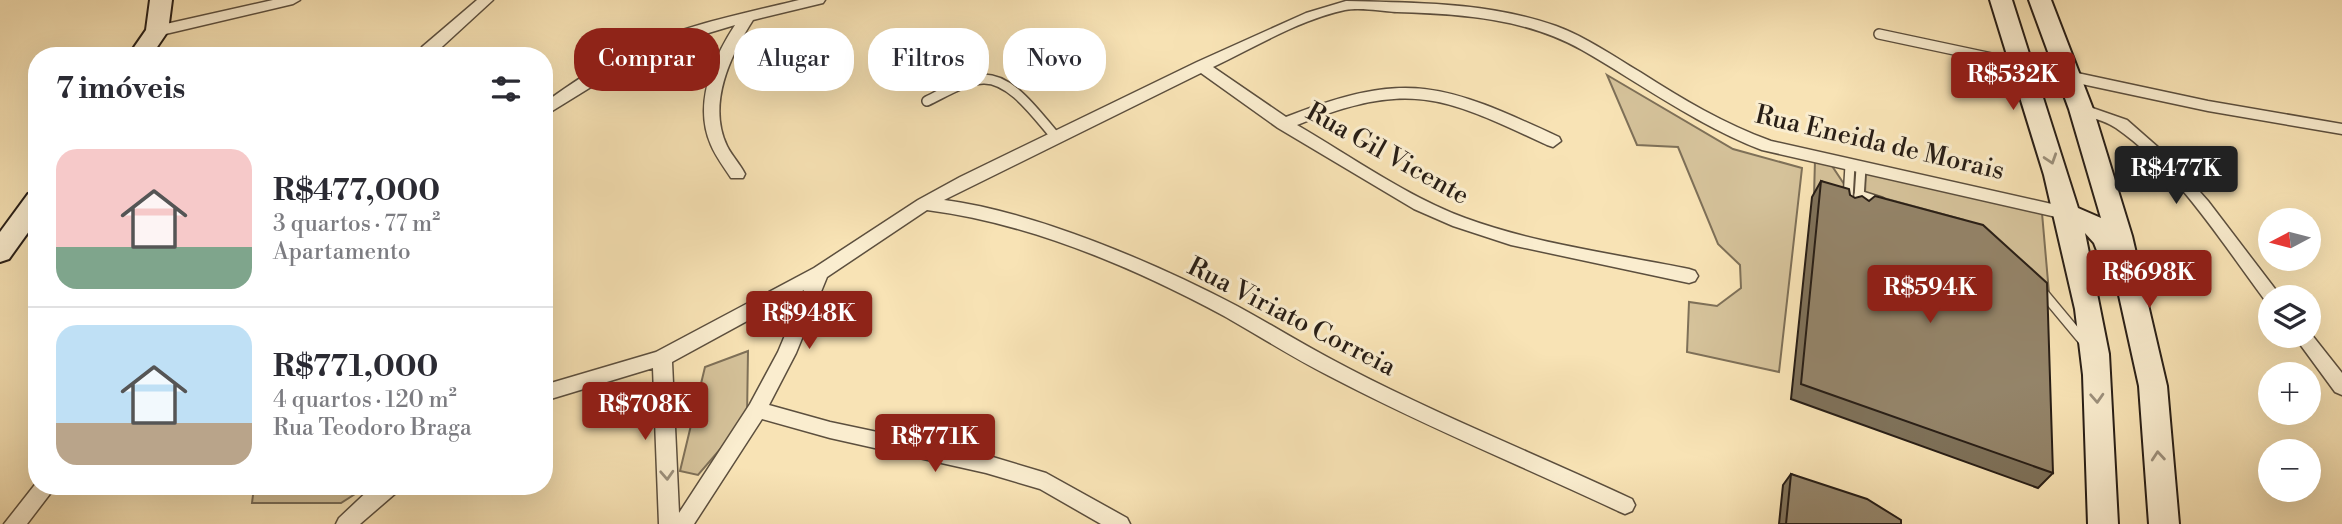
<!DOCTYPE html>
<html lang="pt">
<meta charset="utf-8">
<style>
:root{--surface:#fff;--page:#f2f2f3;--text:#2b2b33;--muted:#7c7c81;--line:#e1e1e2;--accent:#8f2418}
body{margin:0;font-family:"Libre Bodoni",serif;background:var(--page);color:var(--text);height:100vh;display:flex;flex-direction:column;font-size:26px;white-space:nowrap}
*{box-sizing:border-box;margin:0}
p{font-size:23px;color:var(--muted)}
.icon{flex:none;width:38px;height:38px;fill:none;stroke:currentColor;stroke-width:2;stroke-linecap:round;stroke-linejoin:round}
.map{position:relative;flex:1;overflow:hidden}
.panel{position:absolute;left:28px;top:47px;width:525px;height:448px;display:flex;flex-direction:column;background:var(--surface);border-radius:28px;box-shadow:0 7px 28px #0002}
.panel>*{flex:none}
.banner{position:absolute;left:574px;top:28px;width:665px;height:63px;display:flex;gap:14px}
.needle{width:46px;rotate:263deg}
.buttons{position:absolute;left:2258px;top:208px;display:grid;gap:14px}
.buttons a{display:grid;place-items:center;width:63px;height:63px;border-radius:50%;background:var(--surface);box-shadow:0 7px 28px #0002;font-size:35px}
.price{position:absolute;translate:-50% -60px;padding:0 16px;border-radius:7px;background:var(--accent);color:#fff;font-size:23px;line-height:46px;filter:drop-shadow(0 2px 4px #0008)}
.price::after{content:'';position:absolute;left:50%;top:42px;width:21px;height:16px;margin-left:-10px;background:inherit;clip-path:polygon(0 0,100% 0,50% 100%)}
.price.on{background:#222;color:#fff}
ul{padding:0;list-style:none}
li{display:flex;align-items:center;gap:21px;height:175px;padding:0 28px}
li+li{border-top:2px solid var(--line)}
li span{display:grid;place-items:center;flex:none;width:196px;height:140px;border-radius:21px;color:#555}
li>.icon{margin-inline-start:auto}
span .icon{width:84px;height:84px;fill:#fffc;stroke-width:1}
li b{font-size:30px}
h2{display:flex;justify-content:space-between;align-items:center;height:84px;padding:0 28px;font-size:30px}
.chip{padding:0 24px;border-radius:28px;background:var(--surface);box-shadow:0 7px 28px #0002;font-size:24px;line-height:63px}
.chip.on{background:var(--accent);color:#fff}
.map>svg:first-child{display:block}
.green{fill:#d5c29a;stroke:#7e7058;stroke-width:2}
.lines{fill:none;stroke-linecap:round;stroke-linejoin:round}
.lane-casing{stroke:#5c4f3e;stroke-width:12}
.street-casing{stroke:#5c4f3e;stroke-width:3}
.secondary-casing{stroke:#281e16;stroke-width:4}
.lane{stroke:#faedcf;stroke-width:9}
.street{fill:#faedcf;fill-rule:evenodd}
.secondary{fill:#faedcf;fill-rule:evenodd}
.wall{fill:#7f725a;stroke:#281e16;stroke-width:2}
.building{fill:#948469;stroke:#281e16;stroke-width:2}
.oneway{stroke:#9c907c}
.labels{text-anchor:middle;stroke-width:6;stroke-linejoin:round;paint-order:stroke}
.street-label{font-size:26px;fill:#281e16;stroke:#faedcf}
</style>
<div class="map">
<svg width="2342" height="524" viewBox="0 0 2342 524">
<rect width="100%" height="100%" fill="#f8e3b5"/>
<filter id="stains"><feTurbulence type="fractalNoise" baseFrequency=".00286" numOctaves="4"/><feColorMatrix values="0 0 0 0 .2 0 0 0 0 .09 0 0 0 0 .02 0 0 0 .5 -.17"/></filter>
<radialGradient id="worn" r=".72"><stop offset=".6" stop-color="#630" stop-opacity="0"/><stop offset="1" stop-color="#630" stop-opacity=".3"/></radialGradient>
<!-- green -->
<g class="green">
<polygon points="1607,75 1733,149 1802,168 1779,372 1687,352 1689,302 1717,306 1741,288 1740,265 1718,244 1678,147 1637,145"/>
<polygon points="1815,160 1830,163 1844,184 1843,204 1814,196"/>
<polygon points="1866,172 2042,213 2049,293 1964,220 1865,193"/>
<polygon points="748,351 747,418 698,475 680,471 705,367"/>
<polygon points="254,487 254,486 366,487 341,503 252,503"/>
</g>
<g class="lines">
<defs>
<g id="lane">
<polyline points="1879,34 2020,64"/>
<path d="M 927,101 C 944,93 964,80 983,79 C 1012,78 1038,117 1055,136"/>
<polyline points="1859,195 1881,202"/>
<polyline points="1859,198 1861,168"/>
<polyline points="1848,199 1850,165"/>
<polyline points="2040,289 2085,343"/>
</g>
<g id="street">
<polygon points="273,0 300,0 293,4 157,36 150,31 157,26"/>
<polygon points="477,0 493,0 432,56 416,56 422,47"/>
<path d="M 799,0 L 825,0 L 823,3 L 753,20 C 730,56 707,104 727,146 C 732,156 740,164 745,174 L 743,178 L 731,178 C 724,167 716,157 711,145 C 693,104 713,59 735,25 L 672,44 L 638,58 L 544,116 L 544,103 C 571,84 598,65 627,51 C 682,26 741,14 799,0 Z"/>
<path d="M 1346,1 C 1417,3 1488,2 1556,26 C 1586,37 1613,56 1640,72 C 1682,99 1724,124 1771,141 L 2065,207 L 2073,213 L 2065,219 L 1762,150 C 1697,125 1643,85 1582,50 C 1525,18 1462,14 1397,12 C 1381,11 1361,7 1345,10 C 1299,20 1255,47 1213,67 L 1286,117 C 1408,69 1444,84 1559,137 L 1561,141 L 1553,147 L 1547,145 C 1442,96 1410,80 1297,125 C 1352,157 1406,196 1465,218 C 1536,244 1615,254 1689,269 L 1695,271 L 1698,276 L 1695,281 L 1689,283 L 1511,245 L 1453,226 L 1414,209 L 1278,128 L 1201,73 L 944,200 C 1036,212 1155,263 1237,306 C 1274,326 1310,349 1348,368 C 1440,416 1538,455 1632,499 L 1635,505 L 1632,511 L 1625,514 L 1618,511 C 1524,467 1427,427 1335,379 C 1297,360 1261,337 1224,316 C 1133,267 1030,223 927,210 L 827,277 L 796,353 L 769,405 L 830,422 L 986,455 L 1046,473 L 1127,518 L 1130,524 L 1101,524 L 1040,489 L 986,473 L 830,438 L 762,419 L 694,524 L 659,524 L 653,368 L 544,401 L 544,385 L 656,352 L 814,268 L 918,200 L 960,177 L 1197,62 L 1306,13 ZM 804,290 L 778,352 L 750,404 L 679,513 L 672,362 Z"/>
<polygon points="2068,71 2208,101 2342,124 2342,134 2208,111 2063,80 2060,76"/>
<path d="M 2081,104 L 2127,120 L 2168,156 L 2208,201 L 2282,298 L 2270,298 L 2270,304 L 2267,303 C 2222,243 2178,171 2116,128 C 2104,120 2089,117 2075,113 L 2073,109 L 2075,105 Z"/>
<polygon points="2308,330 2342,373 2342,395 2335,392 2294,336 2308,336"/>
<polygon points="37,482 37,486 56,486 27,524 4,524"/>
<polygon points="373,486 400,486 397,492 360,524 336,524 339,518"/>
</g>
<g id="secondary">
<polygon points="150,0 172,0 168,31 151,56 128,56 146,30"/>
<polygon points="1990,0 2012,0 2078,208 2101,218 2069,109 2029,0 2051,0 2093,109 2132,236 2167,386 2179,524 2149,524 2139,386 2113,268 2103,266 2094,243 2085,233 2109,354 2118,524 2088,524 2083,375 2075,309 2044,175"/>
<polygon points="37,191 37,220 9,259 0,262 0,232 28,194"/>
</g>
</defs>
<!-- lane casing -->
<use href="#lane" class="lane-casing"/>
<!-- street casing -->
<use href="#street" class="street-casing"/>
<!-- secondary casing -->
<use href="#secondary" class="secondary-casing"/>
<!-- lane -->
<use href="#lane" class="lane"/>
<!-- street -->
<use href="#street" class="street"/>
<!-- secondary -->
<use href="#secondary" class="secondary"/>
</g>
<!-- wall -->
<g class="wall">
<polygon points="1821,181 1850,195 2053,473 2038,488 1791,399 1812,197"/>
<polygon points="1791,474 1901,524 1779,524 1783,485"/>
</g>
<!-- building -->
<g class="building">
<polygon points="316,48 384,51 380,56 310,56"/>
<polygon points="1821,181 1849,189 1850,195 1855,198 1862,196 1869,201 1875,196 1983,225 2047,283 2053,473 1801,384"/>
<polygon points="1791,474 1867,499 1901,520 1901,524 1786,524"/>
</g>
<!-- one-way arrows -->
<defs><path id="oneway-chevron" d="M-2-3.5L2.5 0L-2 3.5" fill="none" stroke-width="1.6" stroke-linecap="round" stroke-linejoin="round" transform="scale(1.75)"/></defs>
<g class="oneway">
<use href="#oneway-chevron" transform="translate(2051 159) rotate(72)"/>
<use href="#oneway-chevron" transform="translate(2097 398) rotate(87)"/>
<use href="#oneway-chevron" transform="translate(2158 456) rotate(-95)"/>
<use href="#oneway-chevron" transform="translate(667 475) rotate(87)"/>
</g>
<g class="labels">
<!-- street labels -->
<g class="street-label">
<text transform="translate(1880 142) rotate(13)" y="9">Rua Eneida de Morais</text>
<text transform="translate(1388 153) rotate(29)" y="9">Rua Gil Vicente</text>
<text transform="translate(1292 316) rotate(27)" y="9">Rua Viriato Correia</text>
</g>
</g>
<rect width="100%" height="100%" filter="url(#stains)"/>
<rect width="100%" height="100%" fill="url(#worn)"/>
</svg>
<div class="buttons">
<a><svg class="needle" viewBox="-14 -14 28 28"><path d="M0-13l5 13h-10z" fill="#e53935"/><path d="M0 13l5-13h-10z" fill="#7c7c81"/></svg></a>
<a><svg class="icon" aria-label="layers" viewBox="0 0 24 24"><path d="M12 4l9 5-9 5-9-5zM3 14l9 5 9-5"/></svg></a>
<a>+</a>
<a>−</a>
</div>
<b class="price" style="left:2013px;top:112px">R$532K</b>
<b class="price on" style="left:2176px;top:206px">R$477K</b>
<b class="price" style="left:2149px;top:310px">R$698K</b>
<b class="price" style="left:1930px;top:325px">R$594K</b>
<b class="price" style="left:809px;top:351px">R$948K</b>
<b class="price" style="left:645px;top:442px">R$708K</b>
<b class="price" style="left:935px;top:474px">R$771K</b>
<div class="banner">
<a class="chip on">Comprar</a>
<a class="chip">Alugar</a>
<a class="chip">Filtros</a>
<a class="chip">Novo</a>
</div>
<section class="panel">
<h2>7 imóveis<svg class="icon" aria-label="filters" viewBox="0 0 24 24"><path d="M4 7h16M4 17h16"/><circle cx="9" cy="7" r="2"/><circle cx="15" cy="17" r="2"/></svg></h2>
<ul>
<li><span style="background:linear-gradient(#f6c9c9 70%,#7fa58c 0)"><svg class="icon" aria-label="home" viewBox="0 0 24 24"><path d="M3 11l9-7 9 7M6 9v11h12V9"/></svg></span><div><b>R$477,000</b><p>3 quartos · 77 m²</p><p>Apartamento</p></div></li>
<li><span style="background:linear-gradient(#bfe0f5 70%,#b9a48a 0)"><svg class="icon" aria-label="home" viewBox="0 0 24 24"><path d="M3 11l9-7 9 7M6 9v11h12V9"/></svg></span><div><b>R$771,000</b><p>4 quartos · 120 m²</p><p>Rua Teodoro Braga</p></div></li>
</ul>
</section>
</div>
